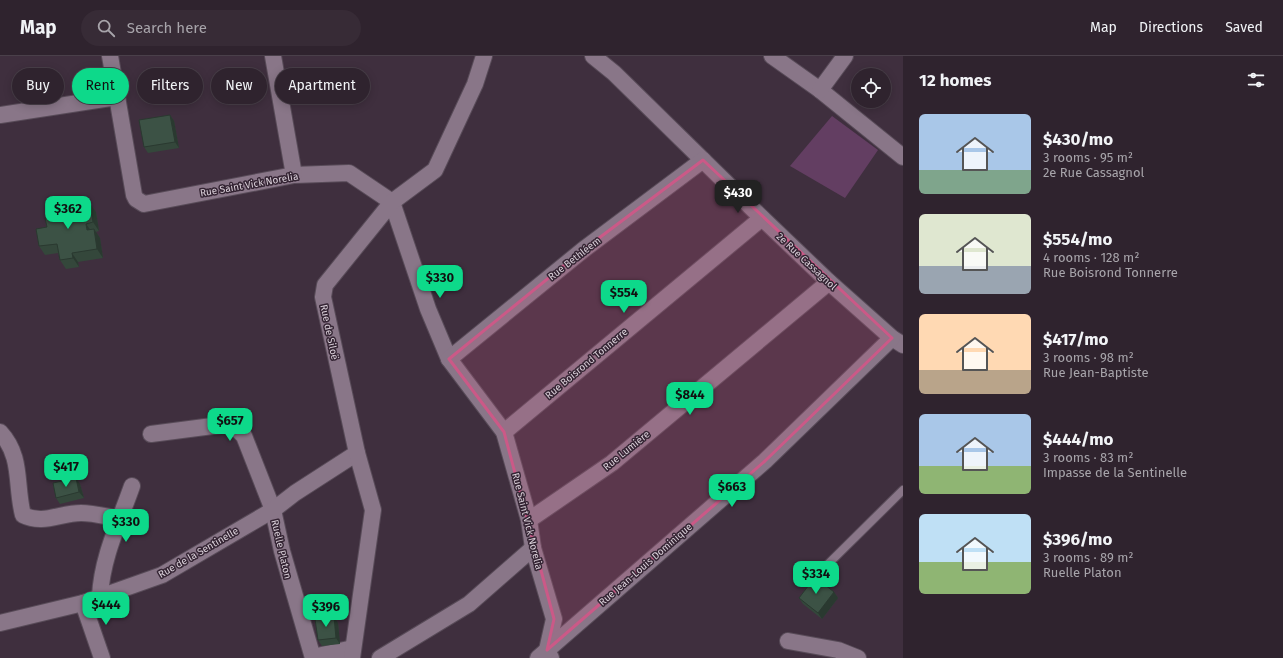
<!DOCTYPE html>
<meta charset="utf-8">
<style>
:root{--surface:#2f232e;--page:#372b36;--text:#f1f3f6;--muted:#a7a4aa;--line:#4a404a;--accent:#0dd98a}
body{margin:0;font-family:"Fira Sans",sans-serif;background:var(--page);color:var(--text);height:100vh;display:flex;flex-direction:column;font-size:15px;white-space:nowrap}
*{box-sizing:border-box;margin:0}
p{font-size:13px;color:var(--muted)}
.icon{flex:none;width:22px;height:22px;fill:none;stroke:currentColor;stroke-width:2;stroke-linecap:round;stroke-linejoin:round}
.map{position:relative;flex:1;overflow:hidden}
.side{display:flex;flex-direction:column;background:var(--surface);width:380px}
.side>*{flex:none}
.hud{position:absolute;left:12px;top:12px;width:380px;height:36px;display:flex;gap:8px}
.tools{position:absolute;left:851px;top:12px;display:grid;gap:8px}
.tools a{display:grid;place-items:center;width:40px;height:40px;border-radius:50%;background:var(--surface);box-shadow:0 2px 10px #0003,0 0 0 1px var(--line);font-size:20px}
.price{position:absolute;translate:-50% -34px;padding:0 9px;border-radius:8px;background:var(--accent);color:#111;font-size:13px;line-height:26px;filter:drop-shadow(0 1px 2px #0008)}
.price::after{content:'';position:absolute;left:50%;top:24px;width:12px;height:9px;margin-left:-6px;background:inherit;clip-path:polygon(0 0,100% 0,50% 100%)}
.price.current{background:#222;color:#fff}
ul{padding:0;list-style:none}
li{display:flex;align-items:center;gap:12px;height:100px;padding:0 16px}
li span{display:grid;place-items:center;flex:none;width:112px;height:80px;border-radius:6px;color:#555}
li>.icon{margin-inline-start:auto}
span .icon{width:48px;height:48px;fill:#fffc;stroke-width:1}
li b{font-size:17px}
h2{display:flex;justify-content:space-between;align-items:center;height:48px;padding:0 16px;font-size:17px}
.tag{padding:0 14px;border-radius:18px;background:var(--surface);box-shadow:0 2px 10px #0003,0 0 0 1px var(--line);font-size:14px;line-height:36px}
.tag.current{background:var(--accent);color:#111}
header{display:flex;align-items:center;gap:24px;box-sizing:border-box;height:56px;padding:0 20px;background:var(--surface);border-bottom:1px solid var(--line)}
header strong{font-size:19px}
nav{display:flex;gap:22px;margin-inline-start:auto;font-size:14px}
.search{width:280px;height:36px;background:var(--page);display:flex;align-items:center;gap:10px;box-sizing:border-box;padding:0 14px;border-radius:22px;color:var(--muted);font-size:15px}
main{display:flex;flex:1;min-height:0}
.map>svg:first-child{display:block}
.green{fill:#633e62}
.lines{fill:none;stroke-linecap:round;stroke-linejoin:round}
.lane-casing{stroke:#584b58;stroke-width:10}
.street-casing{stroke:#584b58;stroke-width:18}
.lane{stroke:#897688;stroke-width:8}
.street{stroke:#897688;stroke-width:16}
.wall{fill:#34473b}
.shaded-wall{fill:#2a3930}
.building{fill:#3c5245;stroke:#2a3930}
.marked{fill:#cb5987;fill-opacity:0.2;stroke:#cb5987;stroke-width:3;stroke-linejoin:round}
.labels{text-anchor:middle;stroke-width:3;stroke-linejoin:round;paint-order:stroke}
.street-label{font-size:10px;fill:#dbd1da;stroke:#352534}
</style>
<header>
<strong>Map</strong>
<div class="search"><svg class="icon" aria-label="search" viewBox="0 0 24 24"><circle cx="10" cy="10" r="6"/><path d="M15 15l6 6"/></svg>Search here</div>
<nav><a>Map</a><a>Directions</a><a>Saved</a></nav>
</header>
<main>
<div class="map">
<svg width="903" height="602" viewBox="0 0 903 602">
<rect width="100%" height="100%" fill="#3f2f3e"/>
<!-- green -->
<polygon class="green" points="832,60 878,94 845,142 790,110"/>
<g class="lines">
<defs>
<polyline id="lane" points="822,514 903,434"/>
<g id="street">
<polyline points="110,0 134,139 136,143 144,148 294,119 349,117 392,146 428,253 449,303 504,376 529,464 533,492 554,563 547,594 551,602"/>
<polyline points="273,0 294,119"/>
<polyline points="593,0 614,17 762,162 829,226 892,282 903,289"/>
<polyline points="772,0 820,34 903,101"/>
<polyline points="820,34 845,0"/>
<polyline points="0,59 117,41"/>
<polyline points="449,303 583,194 703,104"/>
<path d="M 0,376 C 23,401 15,428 23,459 C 43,469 60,457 81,457 C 94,457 108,461 121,463"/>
<polyline points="504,376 762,162"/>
<polyline points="151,378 228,368 236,372 244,380 273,454 282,495 313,602"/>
<polyline points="529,464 612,407 829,226"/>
<path d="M 100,540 C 102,501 119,467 132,430"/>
<polyline points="83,547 102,602"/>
<polyline points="0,567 83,547 162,519 273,454 295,437 357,397"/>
<polyline points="788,585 838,594 858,602"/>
<polyline points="313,601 353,592"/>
<polyline points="352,602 373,454 357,397 323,241 325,229 392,146 435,114 475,28 484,0"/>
<polyline points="380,602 469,548 533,492"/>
<polyline points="538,602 765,405 892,282"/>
</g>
</defs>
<!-- lane casing -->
<use href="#lane" class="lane-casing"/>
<!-- street casing -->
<use href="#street" class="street-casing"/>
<!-- lane -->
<use href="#lane" class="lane"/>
<!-- street -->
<use href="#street" class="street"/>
</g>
<!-- wall -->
<g class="wall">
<polygon points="170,59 174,65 179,92 148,97 144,91"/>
<polygon points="62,143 68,152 69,156 73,156 90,148 96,156 99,175 96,176 100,182 103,202 78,206 79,211 66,213 60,204 58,197 45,199 39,190 47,171"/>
<polygon points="80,428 84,442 60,448 56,442"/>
<polygon points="834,536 838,542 822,563 803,548 799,542"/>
<polygon points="334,561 338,567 340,588 322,590 318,584"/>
</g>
<!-- shaded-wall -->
<g class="shaded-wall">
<polygon points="170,59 174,65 179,92 175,86"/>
<polygon points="62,143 68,152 70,166 64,157"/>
<polygon points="90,148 96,156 99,175 93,166"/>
<polygon points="86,168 92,176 87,174"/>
<polygon points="94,173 100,182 103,202 97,193"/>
<polygon points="72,197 78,206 79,211 73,202"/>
<polygon points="76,422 80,428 84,442 79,436"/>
<polygon points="834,536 838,542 822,563 818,557"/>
<polygon points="334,561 338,567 340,588 336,582"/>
</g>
<!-- building -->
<g class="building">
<polygon points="170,59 175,86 144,91 139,64"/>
<polygon points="62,143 64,157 73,156 72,150 90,148 93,166 86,168 87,174 94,173 97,193 72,197 73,202 60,204 57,188 39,190 36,173 47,171 45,162 52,161 50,145"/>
<polygon points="76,422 79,436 56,442 53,427"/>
<polygon points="815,521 834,536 818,557 799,542"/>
<polygon points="334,561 336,582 318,584 315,563"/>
</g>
<!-- marked area -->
<path class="marked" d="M 703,104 L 892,282 L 765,405 L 547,594 L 554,563 L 504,376 L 449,303 L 583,194 Z"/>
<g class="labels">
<!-- street labels -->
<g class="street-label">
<text transform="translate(249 128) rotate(-10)" y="4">Rue Saint Vick Norelia</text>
<text transform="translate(574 202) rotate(-38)" y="4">Rue Bethléem</text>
<text transform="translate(807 205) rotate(43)" y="4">2e Rue Cassagnol</text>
<text transform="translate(330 276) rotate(78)" y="4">Rue de Siloë</text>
<text transform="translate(586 307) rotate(-40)" y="4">Rue Boisrond Tonnerre</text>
<text transform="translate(626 394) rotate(-39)" y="4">Rue Lumière</text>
<text transform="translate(528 465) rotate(76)" y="4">Rue Saint Vick Norelia</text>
<text transform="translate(282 493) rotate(77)" y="4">Ruelle Platon</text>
<text transform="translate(198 496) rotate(-30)" y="4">Rue de la Sentinelle</text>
<text transform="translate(645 508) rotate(-41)" y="4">Rue Jean-Louis Dominique</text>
</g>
</g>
</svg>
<div class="tools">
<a><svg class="icon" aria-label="locate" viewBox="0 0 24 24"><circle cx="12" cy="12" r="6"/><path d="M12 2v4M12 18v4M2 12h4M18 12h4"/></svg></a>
</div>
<b class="price current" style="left:738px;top:158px">$430</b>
<b class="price" style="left:68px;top:174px">$362</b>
<b class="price" style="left:440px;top:243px">$330</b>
<b class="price" style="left:624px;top:258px">$554</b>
<b class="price" style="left:690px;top:360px">$844</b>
<b class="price" style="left:230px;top:386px">$657</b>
<b class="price" style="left:66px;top:432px">$417</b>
<b class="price" style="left:732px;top:452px">$663</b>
<b class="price" style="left:126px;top:487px">$330</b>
<b class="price" style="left:816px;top:539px">$334</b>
<b class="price" style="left:106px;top:570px">$444</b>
<b class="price" style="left:326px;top:572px">$396</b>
<div class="hud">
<a class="tag">Buy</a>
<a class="tag current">Rent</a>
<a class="tag">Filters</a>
<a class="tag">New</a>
<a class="tag">Apartment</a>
</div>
</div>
<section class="side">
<h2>12 homes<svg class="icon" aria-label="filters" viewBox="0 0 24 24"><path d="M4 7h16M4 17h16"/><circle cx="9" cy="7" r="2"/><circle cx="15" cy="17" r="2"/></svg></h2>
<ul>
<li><span style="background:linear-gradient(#a9c7e8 70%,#7fa58c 0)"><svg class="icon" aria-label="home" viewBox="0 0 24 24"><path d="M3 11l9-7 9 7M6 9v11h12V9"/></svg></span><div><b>$430/mo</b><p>3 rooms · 95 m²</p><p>2e Rue Cassagnol</p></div></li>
<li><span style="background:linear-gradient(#dfe7d0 65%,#9aa5b1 0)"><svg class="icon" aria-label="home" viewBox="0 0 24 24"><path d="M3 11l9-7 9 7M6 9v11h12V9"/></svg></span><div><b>$554/mo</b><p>4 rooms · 128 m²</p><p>Rue Boisrond Tonnerre</p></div></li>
<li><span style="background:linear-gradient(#ffd9b3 70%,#b9a48a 0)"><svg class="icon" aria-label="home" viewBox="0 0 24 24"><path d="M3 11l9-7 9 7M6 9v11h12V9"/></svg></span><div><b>$417/mo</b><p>3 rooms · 98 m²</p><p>Rue Jean-Baptiste</p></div></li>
<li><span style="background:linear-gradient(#a9c7e8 65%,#8fb573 0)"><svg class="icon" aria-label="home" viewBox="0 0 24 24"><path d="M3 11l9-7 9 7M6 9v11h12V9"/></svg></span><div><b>$444/mo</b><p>3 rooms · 83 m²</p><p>Impasse de la Sentinelle</p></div></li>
<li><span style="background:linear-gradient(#bfe0f5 60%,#8fb573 0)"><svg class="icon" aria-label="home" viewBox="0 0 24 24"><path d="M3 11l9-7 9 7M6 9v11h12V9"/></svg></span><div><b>$396/mo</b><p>3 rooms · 89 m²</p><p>Ruelle Platon</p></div></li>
</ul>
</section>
</main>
